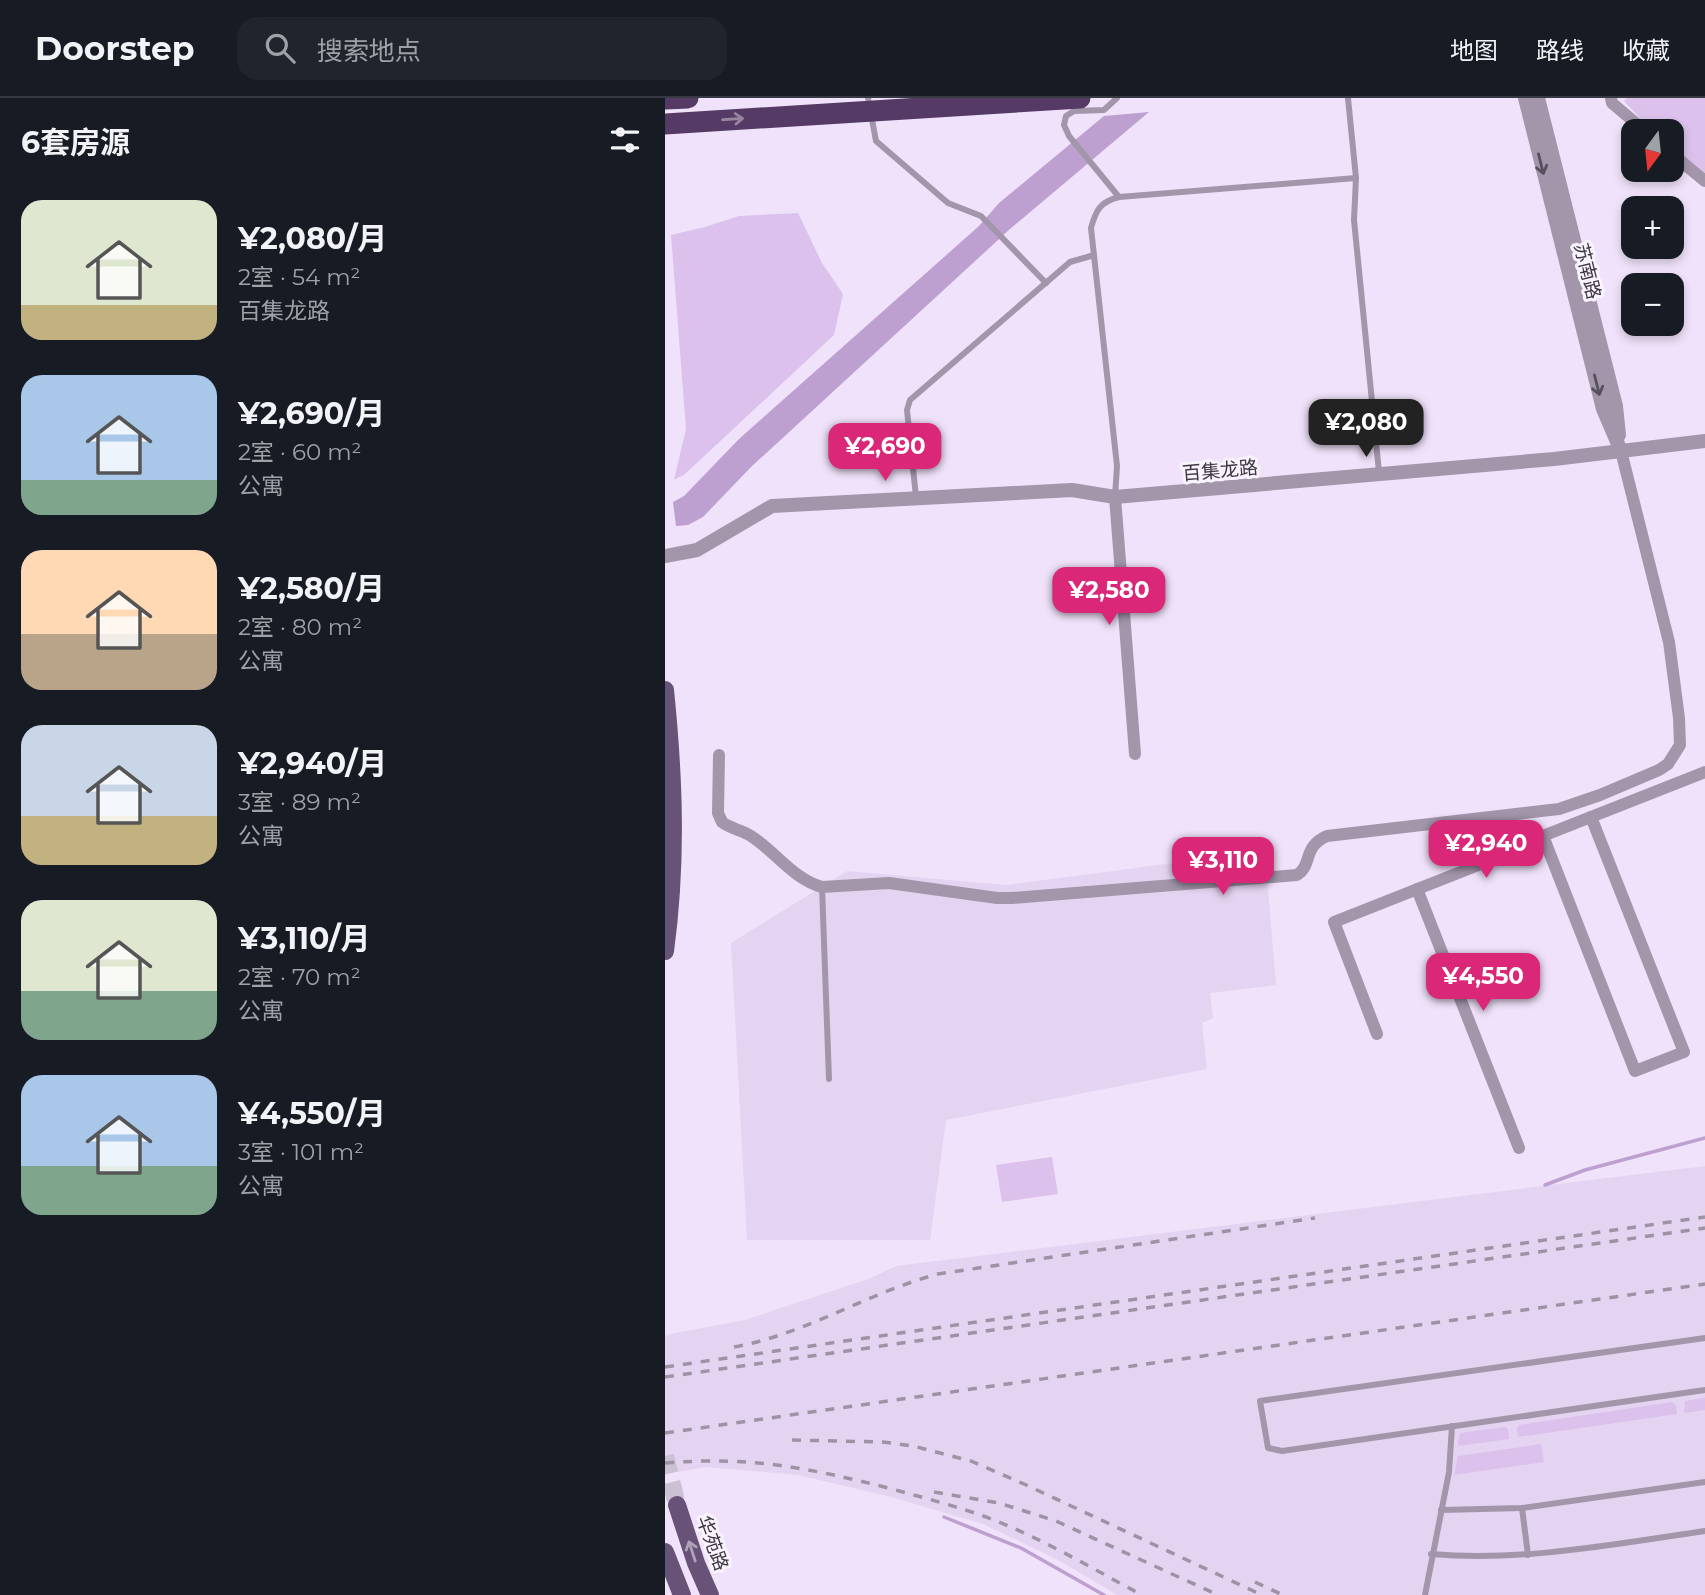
<!DOCTYPE html>
<html lang="zh">
<meta charset="utf-8">
<style>
:root{--surface:#171b24;--page:#20242c;--text:#f1f3f6;--muted:#9ea1a6;--line:#363941;--accent:#db2777}
body{margin:0;font-family:Montserrat,"Noto Sans SC",sans-serif;background:var(--page);color:var(--text);height:100vh;display:flex;flex-direction:column;font-size:26px;white-space:nowrap}
*{box-sizing:border-box;margin:0}
p{font-size:23px;color:var(--muted)}
.icon{flex:none;width:38px;height:38px;fill:none;stroke:currentColor;stroke-width:2;stroke-linecap:round;stroke-linejoin:round}
.map{position:relative;flex:1;overflow:hidden}
.panel{display:flex;flex-direction:column;background:var(--surface);width:665px}
.panel>*{flex:none}
.needle{width:46px;rotate:195deg}
.fabs{position:absolute;left:956px;top:21px;display:grid;gap:14px}
.fabs a{display:grid;place-items:center;width:63px;height:63px;border-radius:14px;background:var(--surface);box-shadow:0 4px 10px #0003;font-size:35px}
.price{position:absolute;translate:-50% -60px;padding:0 16px;border-radius:14px;background:var(--accent);color:#fff;font-size:23px;line-height:46px;filter:drop-shadow(0 2px 4px #0008)}
.price::after{content:'';position:absolute;left:50%;top:42px;width:21px;height:16px;margin-left:-10px;background:inherit;clip-path:polygon(0 0,100% 0,50% 100%)}
.price.on{background:#222;color:#fff}
ul{padding:0;list-style:none}
li{display:flex;align-items:center;gap:21px;height:175px;padding:0 21px}
li span{display:grid;place-items:center;flex:none;width:196px;height:140px;border-radius:21px;color:#555}
li>.icon{margin-inline-start:auto}
span .icon{width:84px;height:84px;fill:#fffc;stroke-width:1}
li b{font-size:30px}
h2{display:flex;justify-content:space-between;align-items:center;height:84px;padding:0 21px;font-size:30px}
header{display:flex;align-items:center;gap:42px;box-sizing:border-box;height:98px;padding:0 35px;background:var(--surface);border-bottom:2px solid var(--line)}
header strong{font-size:33px}
nav{display:flex;gap:38px;margin-inline-start:auto;font-size:24px}
.search{width:490px;height:63px;background:var(--page);display:flex;align-items:center;gap:18px;box-sizing:border-box;padding:0 24px;border-radius:21px;color:var(--muted);font-size:26px}
main{display:flex;flex:1;min-height:0}
.map>svg:first-child{display:block}
.built{fill:#e5d4f1}
.green{fill:#dbc1ec}
.water{fill:#bda0d0}
.lines{fill:none;stroke-linecap:round;stroke-linejoin:round}
.stream{stroke:#bda0d0;stroke-width:3.5}
.primary-tunnel{stroke:#ccc0d5;stroke-width:18;stroke-dasharray:18 9;stroke-linecap:butt}
.service{stroke:#a396ab;stroke-width:6}
.minor{stroke:#a396ab;stroke-width:12}
.tertiary{stroke:#a396ab;stroke-width:14}
.primary{stroke:#695277;stroke-width:18}
.rail{stroke:#9e93a5;stroke-width:3.5;stroke-dasharray:9 9;stroke-linecap:butt}
.motorway-bridge{stroke:#543a64;stroke-width:21}
.oneway{stroke:#9684a1}
.oneway2{stroke:#564f5c}
.oneway3{stroke:#b1a2ba}
.labels{text-anchor:middle;stroke-width:6;stroke-linejoin:round;paint-order:stroke}
.street-label{font-size:19px;fill:#3d3741;stroke:#f9f3fd}
</style>
<header>
<strong>Doorstep</strong>
<div class="search"><svg class="icon" aria-label="search" viewBox="0 0 24 24"><circle cx="10" cy="10" r="6"/><path d="M15 15l6 6"/></svg>搜索地点</div>
<nav><a>地图</a><a>路线</a><a>收藏</a></nav>
</header>
<main>
<section class="panel">
<h2>6套房源<svg class="icon" aria-label="filters" viewBox="0 0 24 24"><path d="M4 7h16M4 17h16"/><circle cx="9" cy="7" r="2"/><circle cx="15" cy="17" r="2"/></svg></h2>
<ul>
<li><span style="background:linear-gradient(#dfe7d0 75%,#c2b280 0)"><svg class="icon" aria-label="home" viewBox="0 0 24 24"><path d="M3 11l9-7 9 7M6 9v11h12V9"/></svg></span><div><b>¥2,080/月</b><p>2室 · 54 m²</p><p>百集龙路</p></div></li>
<li><span style="background:linear-gradient(#a9c7e8 75%,#7fa58c 0)"><svg class="icon" aria-label="home" viewBox="0 0 24 24"><path d="M3 11l9-7 9 7M6 9v11h12V9"/></svg></span><div><b>¥2,690/月</b><p>2室 · 60 m²</p><p>公寓</p></div></li>
<li><span style="background:linear-gradient(#ffd9b3 60%,#b9a48a 0)"><svg class="icon" aria-label="home" viewBox="0 0 24 24"><path d="M3 11l9-7 9 7M6 9v11h12V9"/></svg></span><div><b>¥2,580/月</b><p>2室 · 80 m²</p><p>公寓</p></div></li>
<li><span style="background:linear-gradient(#c9d6e8 65%,#c2b280 0)"><svg class="icon" aria-label="home" viewBox="0 0 24 24"><path d="M3 11l9-7 9 7M6 9v11h12V9"/></svg></span><div><b>¥2,940/月</b><p>3室 · 89 m²</p><p>公寓</p></div></li>
<li><span style="background:linear-gradient(#dfe7d0 65%,#7fa58c 0)"><svg class="icon" aria-label="home" viewBox="0 0 24 24"><path d="M3 11l9-7 9 7M6 9v11h12V9"/></svg></span><div><b>¥3,110/月</b><p>2室 · 70 m²</p><p>公寓</p></div></li>
<li><span style="background:linear-gradient(#a9c7e8 65%,#7fa58c 0)"><svg class="icon" aria-label="home" viewBox="0 0 24 24"><path d="M3 11l9-7 9 7M6 9v11h12V9"/></svg></span><div><b>¥4,550/月</b><p>3室 · 101 m²</p><p>公寓</p></div></li>
</ul>
</section>
<div class="map">
<svg width="1040" height="1497" viewBox="0 0 1040 1497">
<rect width="100%" height="100%" fill="#f0e2fa"/>
<!-- built -->
<g class="built">
<polygon points="600,753 611,887 545,895 548,920 537,925 542,971 281,1022 265,1142 82,1142 66,845 182,773 341,787"/>
<polygon points="1040,1068 1040,1497 452,1497 393,1462 318,1426 226,1399 133,1377 42,1369 0,1376 0,1237 80,1222 206,1180 231,1168"/>
</g>
<!-- green -->
<g class="green">
<polygon points="962,0 1040,0 1040,75 1006,48 1006,33 987,33 959,3"/>
<polygon points="133,115 157,165 178,196 169,237 20,376 9,382 21,331 6,137 40,129 74,118"/>
<polygon points="387,1059 393,1096 337,1104 331,1067"/>
<polygon points="1040,1300 1040,1312 1019,1315 1020,1303"/>
<polygon points="1007,1304 1011,1307 1012,1316 853,1339 852,1331 854,1327"/>
<polygon points="840,1329 843,1331 844,1341 793,1348 794,1338 796,1335"/>
<polygon points="876,1346 879,1364 789,1377 793,1358"/>
</g>
<!-- water -->
<polygon class="water" points="484,14 345,131 86,369 38,419 23,427 11,428 8,404 19,398 74,341 314,128 334,105 439,18"/>
<g class="lines">
<!-- stream -->
<g class="stream">
<polyline points="880,1087 920,1072 1040,1040"/>
<polyline points="279,1419 356,1450 439,1497"/>
</g>
<!-- primary-tunnel -->
<polyline class="primary-tunnel" points="0,1358 12,1407"/>
<!-- service -->
<g class="service">
<polyline points="203,0 211,43 283,105 316,118 381,185"/>
<polyline points="452,0 439,12 409,13 401,18 399,27 404,38 454,99"/>
<polyline points="683,0 691,80 689,122 714,374"/>
<polyline points="251,399 242,312 245,302 405,164 429,157"/>
<path d="M 450,399 L 452,368 L 426,130 C 431,112 435,104 454,99 L 691,80"/>
<polyline points="157,789 164,981"/>
<polyline points="1040,1240 595,1303 603,1350 617,1353 1040,1292"/>
<polyline points="857,1410 863,1457"/>
<polyline points="776,1412 857,1410 1040,1384"/>
<path d="M 766,1456 C 858,1464 949,1446 1040,1433"/>
<polyline points="760,1497 784,1374 787,1328"/>
</g>
<!-- minor -->
<g class="minor">
<polyline points="946,0 947,5 980,33"/>
<polyline points="1006,55 1040,83"/>
<polyline points="450,399 470,656"/>
<path d="M 54,657 L 53,715 L 57,724 C 66,731 77,732 86,738 C 111,754 127,780 157,789 L 224,785 L 332,800 L 347,800 L 632,777 C 648,767 637,749 662,738 L 894,711 L 935,697 L 994,672 L 1003,666 L 1015,647 L 1014,620 L 1004,544 L 956,353"/>
<polyline points="878,738 970,973 1019,954 926,719"/>
<polyline points="752,791 854,1050"/>
<polyline points="712,936 669,824 826,762 837,754 1040,674"/>
</g>
<!-- tertiary -->
<g class="tertiary">
<polyline points="860,0 938,311 956,353"/>
<polyline points="873,0 951,308 954,337"/>
<polyline points="0,458 32,452 107,408 407,392 450,399 889,361 1040,343"/>
</g>
<!-- primary -->
<g class="primary">
<path d="M 0,592 C 9,680 12,765 0,853"/>
<polyline points="12,1407 31,1465 45,1497"/>
<polyline points="0,1454 17,1497"/>
</g>
<!-- rail -->
<g class="rail">
<path d="M 69,1249 C 141,1236 202,1195 273,1176 L 650,1120"/>
<polyline points="0,1269 1040,1119"/>
<polyline points="0,1279 1040,1130"/>
<polyline points="0,1335 1040,1186"/>
<polyline points="127,1342 218,1344 248,1348 306,1363 359,1386 597,1497"/>
<path d="M 0,1365 C 86,1358 145,1370 227,1391 C 263,1401 299,1410 334,1424 C 383,1444 430,1472 477,1497"/>
<polyline points="269,1394 334,1405 391,1423 553,1497"/>
<polyline points="590,1484 618,1497"/>
</g>
<!-- motorway-bridge -->
<g class="motorway-bridge">
<polyline points="0,1 23,0"/>
<polyline points="0,26 415,0"/>
</g>
</g>
<!-- one-way arrows -->
<defs><path id="oneway-shaft" d="M-6 0H5M1.5-3L5.5 0L1.5 3" fill="none" stroke-width="1.6" stroke-linecap="round" stroke-linejoin="round" transform="scale(1.75)"/></defs>
<use class="oneway" href="#oneway-shaft" transform="translate(68 21) rotate(-4)"/>
<g class="oneway2">
<use href="#oneway-shaft" transform="translate(876 66) rotate(76)"/>
<use href="#oneway-shaft" transform="translate(932 287) rotate(76)"/>
</g>
<use class="oneway3" href="#oneway-shaft" transform="translate(27 1453) rotate(-108)"/>
<g class="labels">
<!-- street labels -->
<g class="street-label">
<text transform="translate(923 173) rotate(76)" y="7">苏南路</text>
<text transform="translate(555 372) rotate(-5)" y="7">百集龙路</text>
<text transform="translate(48 1445) rotate(70)" y="7">华苑路</text>
</g>
</g>
</svg>
<div class="fabs">
<a><svg class="needle" viewBox="-14 -14 28 28"><path d="M0-13l5 13h-10z" fill="#e53935"/><path d="M0 13l5-13h-10z" fill="#9ea1a6"/></svg></a>
<a>+</a>
<a>−</a>
</div>
<b class="price on" style="left:701px;top:361px">¥2,080</b>
<b class="price" style="left:220px;top:385px">¥2,690</b>
<b class="price" style="left:444px;top:529px">¥2,580</b>
<b class="price" style="left:821px;top:782px">¥2,940</b>
<b class="price" style="left:558px;top:799px">¥3,110</b>
<b class="price" style="left:818px;top:915px">¥4,550</b>
</div>
</main>
